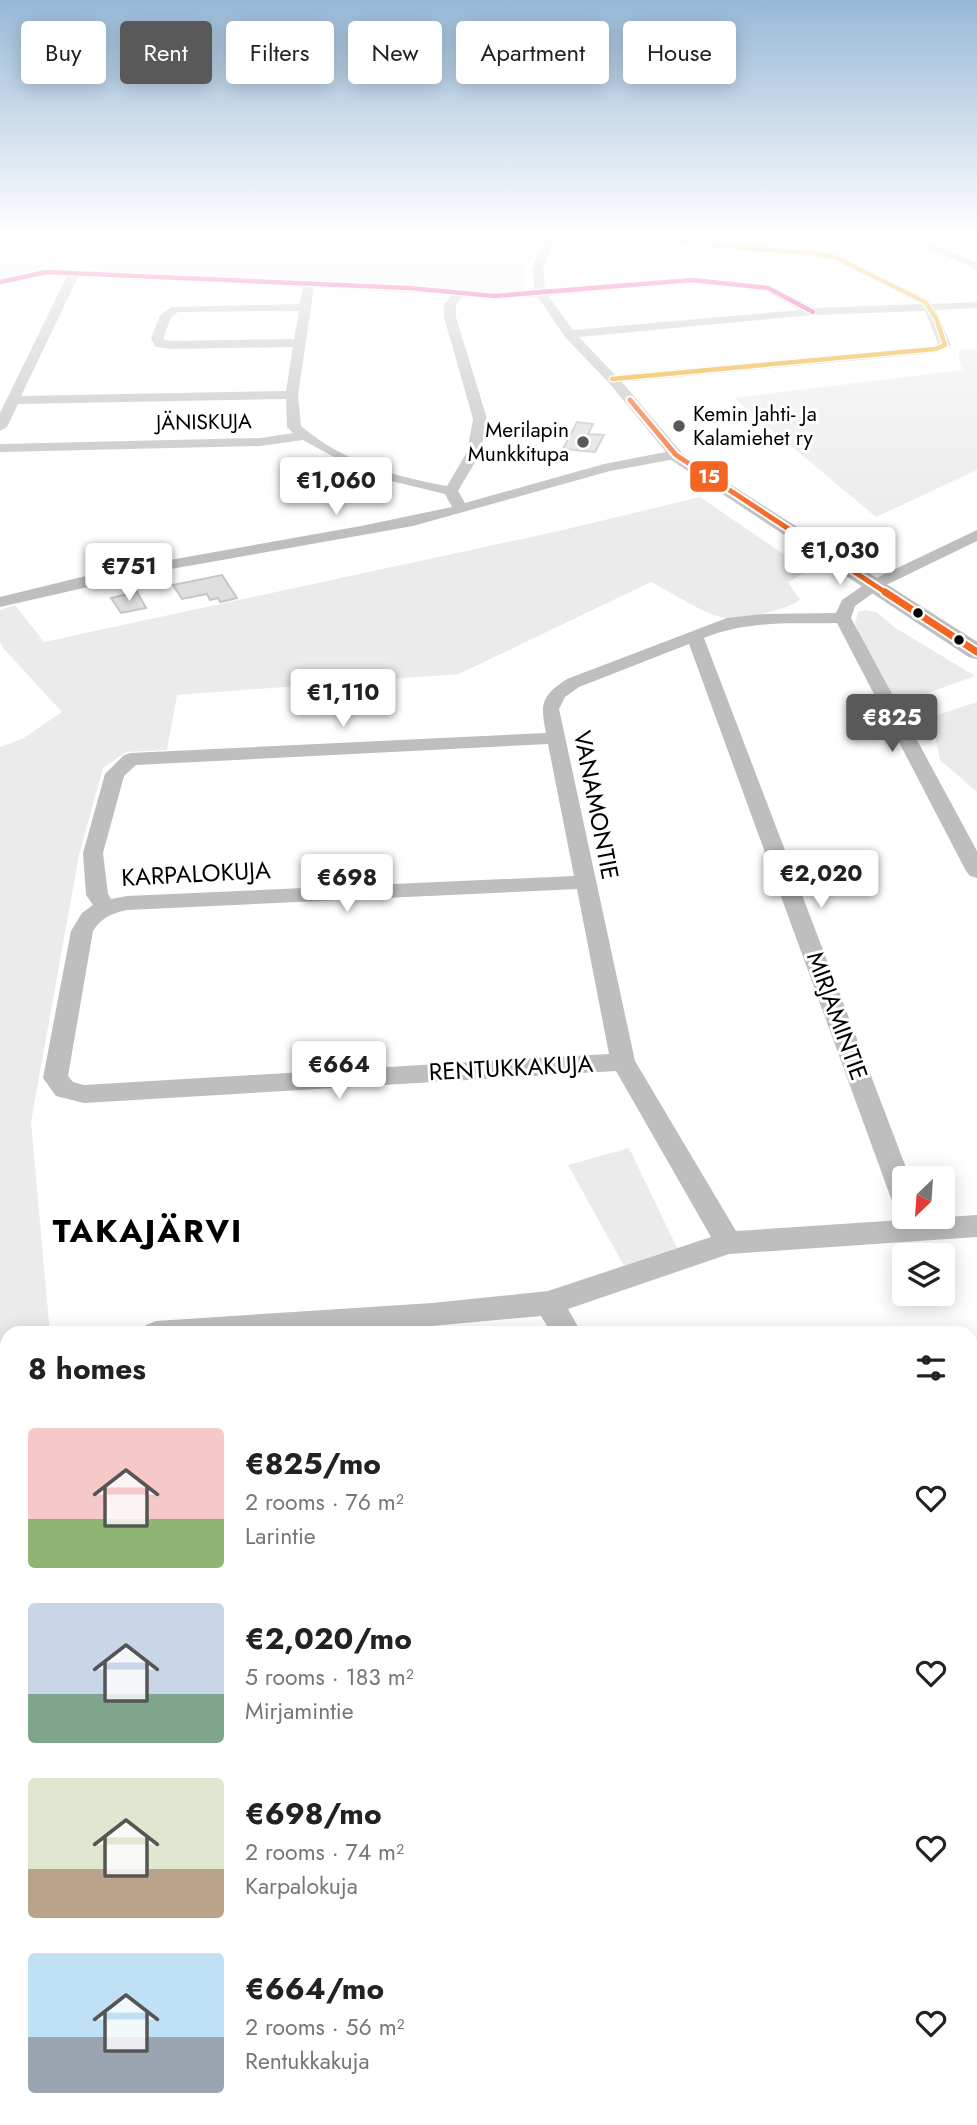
<!DOCTYPE html>
<meta charset="utf-8">
<style>
:root{--surface:#fff;--page:#f6f6f6;--text:#222;--muted:#767676;--accent:#595959}
body{margin:0;font-family:Jost,sans-serif;background:var(--page);color:var(--text);height:100vh;display:flex;flex-direction:column;font-size:26px;white-space:nowrap}
*{box-sizing:border-box;margin:0}
p{font-size:23px;color:var(--muted)}
.icon{flex:none;width:38px;height:38px;fill:none;stroke:currentColor;stroke-width:2;stroke-linecap:round;stroke-linejoin:round}
.map{position:relative;flex:1;overflow:hidden}
.side{position:absolute;left:0px;top:1326px;width:978px;height:800px;display:flex;flex-direction:column;background:var(--surface);border-radius:21px 21px 0 0;box-shadow:0 4px 18px #0003}
.side>*{flex:none}
.banner{position:absolute;left:21px;top:21px;width:936px;height:63px;display:flex;gap:14px}
.needle{width:46px;rotate:205deg}
.fabs{position:absolute;left:892px;top:1166px;display:grid;gap:14px}
.fabs a{display:grid;place-items:center;width:63px;height:63px;border-radius:7px;background:var(--surface);box-shadow:0 4px 18px #0003;font-size:35px}
.price{position:absolute;translate:-50% -60px;padding:0 16px;border-radius:7px;background:#fff;color:#222;font-size:23px;line-height:46px;filter:drop-shadow(0 2px 4px #0008)}
.price::after{content:'';position:absolute;left:50%;top:42px;width:21px;height:16px;margin-left:-10px;background:inherit;clip-path:polygon(0 0,100% 0,50% 100%)}
.price.on{background:var(--accent);color:#fff}
ul{padding:0;list-style:none}
li{display:flex;align-items:center;gap:21px;height:175px;padding:0 28px}
li span{display:grid;place-items:center;flex:none;width:196px;height:140px;border-radius:7px;color:#555}
li>.icon{margin-inline-start:auto}
span .icon{width:84px;height:84px;fill:#fffc;stroke-width:1}
li b{font-size:30px}
h2{display:flex;justify-content:space-between;align-items:center;height:84px;padding:0 28px;font-size:30px}
.chip{padding:0 24px;border-radius:7px;background:var(--surface);box-shadow:0 4px 18px #0003;font-size:24px;line-height:63px}
.chip.on{background:var(--accent);color:#fff}
.map>svg:first-child{display:block}
.green{fill:#ebebeb}
.building{fill:#dfdfdf;stroke:#c6c6c6;stroke-width:2}
.lines{fill:none;stroke-linecap:round;stroke-linejoin:round}
.major-casing{stroke:#dbdbdb;stroke-width:1}
.minor{fill:#bebebe;fill-rule:evenodd}
.major{fill:#bebebe;fill-rule:evenodd}
.bus-1-far1-casing{stroke:#fff;stroke-width:9}
.bus-1-casing{stroke:#fff;stroke-width:11}
.bus-2-casing{stroke:#fff;stroke-width:7}
.bus-3-casing{stroke:#fff;stroke-width:7}
.bus-1-far1{stroke:#f26522;stroke-width:5}
.bus-1{stroke:#f26522;stroke-width:7}
.bus-2{stroke:#eb9e00;stroke-width:4.5}
.bus-3{stroke:#e5007d;stroke-width:4.5}
.poi-dot{fill:#595959;stroke:#fff;stroke-width:2.5}
.bus-dot{fill:#000;stroke:#fff;stroke-width:2.5}
.labels{text-anchor:middle;stroke-width:6;stroke-linejoin:round;paint-order:stroke}
.far-poi-label{font-size:21px;fill:#000;stroke:#fff;text-anchor:start}
.far-street-label{font-size:21px;fill:#000;stroke:#fff}
.street-label{font-size:24px;fill:#000;stroke:#fff}
.district-label{font-size:32px;font-weight:bold;letter-spacing:2px;fill:#000;stroke:#fff}
.line-badge{stroke:#fff;stroke-width:2.5}
.badge-label{font-size:19px;text-anchor:middle;font-weight:bold;fill:#fff}
</style>
<div class="map">
<svg width="977" height="2125" viewBox="0 0 977 2125">
<rect width="100%" height="100%" fill="#fff"/>
<!-- green -->
<g class="green">
<polygon points="0,232 546,232 546,235 523,273 524,290 515,293 98,271 114,255 59,252 42,269 0,280"/>
<polygon points="961,349 977,350 977,470 876,517 734,398 962,370 958,352"/>
<path d="M 700,497 L 808,571 L 788,582 L 800,600 C 786,610 737,622 720,617 C 697,610 673,593 651,582 L 459,674 L 177,695 L 167,750 L 126,752 L 103,768 L 79,855 L 31,1122 L 50,1333 L 7,1334 L 7,2119 L 65,2119 L 65,2125 L 0,2125 L 0,747 L 22,739 L 62,712 L 3,648 L 0,642 L 0,610 L 15,605 L 44,642 L 559,531 Z"/>
<polygon points="865,610 876,612 894,627 975,676 897,704 868,654 855,623 858,612"/>
<polygon points="977,702 977,792 940,760 931,717"/>
<polygon points="629,1148 677,1248 624,1266 568,1165"/>
</g>
<!-- building -->
<g class="building">
<polygon points="577,422 593,424 588,434 604,435 595,452 563,449"/>
<polygon points="222,575 237,598 220,602 218,598 210,600 207,594 182,599 173,585"/>
<polygon points="137,592 146,608 121,613 111,598"/>
</g>
<g class="lines">
<defs>
<polygon id="major" points="676,450 977,642 977,659 969,657 670,459 667,455"/>
</defs>
<!-- major casing -->
<use href="#major" class="major-casing"/>
<!-- minor -->
<g class="minor">
<path d="M 548,232 L 558,232 L 543,269 L 545,290 L 692,277 L 772,286 L 815,308 L 920,304 L 834,260 L 814,256 L 681,245 L 672,239 L 677,232 L 687,232 L 684,239 L 814,250 L 837,255 L 929,300 L 932,304 L 977,302 L 977,308 L 936,310 L 951,345 L 935,353 L 622,382 L 681,452 L 681,458 L 610,471 L 413,526 L 154,572 L 0,607 L 0,597 L 102,572 L 361,526 L 452,507 L 445,494 L 367,475 L 303,440 L 260,446 L 0,452 L 0,444 L 260,438 L 293,433 L 287,427 L 286,399 L 18,404 L 7,427 L 0,431 L 0,413 L 67,276 L 46,275 L 0,285 L 0,279 L 46,269 C 159,274 273,279 386,284 C 436,286 485,295 535,291 L 532,269 ZM 78,277 L 303,287 L 300,304 L 172,307 L 160,315 L 151,339 L 156,347 L 171,349 L 293,347 L 286,391 L 21,396 ZM 692,283 L 765,291 L 800,310 L 573,330 L 548,296 ZM 314,287 L 451,295 L 444,305 L 444,317 L 473,419 L 467,452 L 447,486 C 395,477 342,461 301,426 L 298,395 ZM 462,296 L 494,299 L 538,297 L 565,337 L 609,383 L 666,452 L 604,464 L 465,503 L 458,491 L 481,452 L 487,419 L 456,317 L 456,305 ZM 299,311 L 294,339 L 171,341 L 163,339 L 171,317 L 178,312 ZM 925,311 L 938,343 L 933,346 L 615,375 L 579,337 L 813,315 Z"/>
<polygon points="893,232 906,232 977,263 977,270"/>
<path d="M 977,530 L 977,541 L 880,588 L 855,606 L 851,618 L 977,851 L 977,878 L 970,876 L 966,871 L 837,623 C 790,624 749,620 704,638 L 910,1178 L 905,1178 L 905,1212 L 895,1209 L 892,1201 L 689,644 L 579,687 L 565,697 L 559,709 L 635,1061 L 736,1231 L 977,1215 L 977,1237 L 729,1254 L 568,1309 L 582,1334 L 552,1334 L 541,1316 L 345,1334 L 142,1334 L 146,1325 L 156,1321 L 432,1303 L 548,1291 L 711,1237 L 616,1071 L 84,1103 L 56,1096 L 43,1078 L 71,931 L 82,913 L 93,905 L 86,895 L 83,853 L 105,774 L 124,755 L 131,753 L 546,733 C 540,704 541,696 567,679 L 727,618 L 763,614 L 836,613 L 842,600 L 868,582 ZM 548,744 L 574,876 L 127,896 L 111,899 L 108,894 L 103,853 L 124,776 L 136,765 ZM 577,889 L 609,1054 L 84,1085 L 73,1082 L 68,1076 L 93,931 C 101,918 112,913 127,910 Z"/>
<polygon points="971,1987 977,1989 977,2042 971,2039"/>
</g>
<!-- major -->
<use href="#major" class="major"/>
<defs>
<polyline id="bus-1-far1" points="630,400 676,455 888,594"/>
<polyline id="bus-1" points="885,592 977,652"/>
<polyline id="bus-2" points="612,379 935,349 945,345 936,318 925,302 837,258 814,253 739,248"/>
<polyline id="bus-3" points="0,282 46,272 409,288 494,296 692,280 768,288 813,312"/>
</defs>
<!-- bus-1-far1 casing -->
<use href="#bus-1-far1" class="bus-1-far1-casing"/>
<!-- bus-1 casing -->
<use href="#bus-1" class="bus-1-casing"/>
<!-- bus-2 casing -->
<use href="#bus-2" class="bus-2-casing"/>
<!-- bus-3 casing -->
<use href="#bus-3" class="bus-3-casing"/>
<!-- bus-1-far1 -->
<use href="#bus-1-far1" class="bus-1-far1"/>
<!-- bus-1 -->
<use href="#bus-1" class="bus-1"/>
<!-- bus-2 -->
<use href="#bus-2" class="bus-2"/>
<!-- bus-3 -->
<use href="#bus-3" class="bus-3"/>
</g>
<!-- sky -->
<linearGradient id="sky" x2="0" y2="1"><stop stop-color="#97b8d7"/><stop offset="0.44" stop-color="#fff"/><stop offset="1" stop-color="#fff" stop-opacity="0"/></linearGradient>
<rect width="977" height="529" fill="url(#sky)"/>
<!-- markers -->
<g class="poi-dot">
<circle cx="679" cy="426" r="7"/>
<circle cx="583" cy="442" r="7"/>
</g>
<g class="bus-dot">
<circle cx="918" cy="613" r="6"/>
<circle cx="959" cy="640" r="6"/>
</g>
<g class="labels">
<!-- far-poi labels -->
<g class="far-poi-label">
<text x="693" y="421">Kemin Jahti- Ja<tspan x="693" dy="24">Kalamiehet ry</tspan></text>
<text x="569" y="437" text-anchor="end">Merilapin<tspan x="569" dy="24">Munkkitupa</tspan></text>
</g>
<!-- far-street labels -->
<g class="far-street-label">
<text transform="translate(204 422) rotate(-1)" y="7">JÄNISKUJA</text>
</g>
<!-- street labels -->
<g class="street-label">
<text transform="translate(596 805) rotate(79)" y="8">VANAMONTIE</text>
<text transform="translate(196 874) rotate(-3)" y="8">KARPALOKUJA</text>
<text transform="translate(837 1016) rotate(70)" y="8">MIRJAMINTIE</text>
<text transform="translate(511 1068) rotate(-3)" y="8">RENTUKKAKUJA</text>
</g>
<!-- district labels -->
<g class="district-label">
<text x="148" y="1242">TAKAJÄRVI</text>
</g>
</g>
<rect class="line-badge" x="689" y="460" width="40" height="33" rx="7" fill="#f26522"/>
<g class="badge-label">
<text x="709" y="483">15</text>
</g>
</svg>
<div class="fabs">
<a><svg class="needle" viewBox="-14 -14 28 28"><path d="M0-13l5 13h-10z" fill="#e53935"/><path d="M0 13l5-13h-10z" fill="#767676"/></svg></a>
<a><svg class="icon" aria-label="layers" viewBox="0 0 24 24"><path d="M12 4l9 5-9 5-9-5zM3 14l9 5 9-5"/></svg></a>
</div>
<b class="price" style="left:336px;top:517px">€1,060</b>
<b class="price" style="left:840px;top:587px">€1,030</b>
<b class="price" style="left:129px;top:603px">€751</b>
<b class="price" style="left:343px;top:729px">€1,110</b>
<b class="price on" style="left:892px;top:754px">€825</b>
<b class="price" style="left:821px;top:910px">€2,020</b>
<b class="price" style="left:347px;top:914px">€698</b>
<b class="price" style="left:339px;top:1101px">€664</b>
<div class="banner">
<a class="chip">Buy</a>
<a class="chip on">Rent</a>
<a class="chip">Filters</a>
<a class="chip">New</a>
<a class="chip">Apartment</a>
<a class="chip">House</a>
</div>
<section class="side">
<h2>8 homes<svg class="icon" aria-label="filters" viewBox="0 0 24 24"><path d="M4 7h16M4 17h16"/><circle cx="9" cy="7" r="2"/><circle cx="15" cy="17" r="2"/></svg></h2>
<ul>
<li><span style="background:linear-gradient(#f6c9c9 65%,#8fb573 0)"><svg class="icon" aria-label="home" viewBox="0 0 24 24"><path d="M3 11l9-7 9 7M6 9v11h12V9"/></svg></span><div><b>€825/mo</b><p>2 rooms · 76 m²</p><p>Larintie</p></div><svg class="icon" aria-label="heart" viewBox="0 0 24 24"><path d="M12 20l-8-8c-3-5 5-10 8-4 3-6 11-1 8 4z"/></svg></li>
<li><span style="background:linear-gradient(#c9d6e8 65%,#7fa58c 0)"><svg class="icon" aria-label="home" viewBox="0 0 24 24"><path d="M3 11l9-7 9 7M6 9v11h12V9"/></svg></span><div><b>€2,020/mo</b><p>5 rooms · 183 m²</p><p>Mirjamintie</p></div><svg class="icon" aria-label="heart" viewBox="0 0 24 24"><path d="M12 20l-8-8c-3-5 5-10 8-4 3-6 11-1 8 4z"/></svg></li>
<li><span style="background:linear-gradient(#dfe7d0 65%,#b9a48a 0)"><svg class="icon" aria-label="home" viewBox="0 0 24 24"><path d="M3 11l9-7 9 7M6 9v11h12V9"/></svg></span><div><b>€698/mo</b><p>2 rooms · 74 m²</p><p>Karpalokuja</p></div><svg class="icon" aria-label="heart" viewBox="0 0 24 24"><path d="M12 20l-8-8c-3-5 5-10 8-4 3-6 11-1 8 4z"/></svg></li>
<li><span style="background:linear-gradient(#bfe0f5 60%,#9aa5b1 0)"><svg class="icon" aria-label="home" viewBox="0 0 24 24"><path d="M3 11l9-7 9 7M6 9v11h12V9"/></svg></span><div><b>€664/mo</b><p>2 rooms · 56 m²</p><p>Rentukkakuja</p></div><svg class="icon" aria-label="heart" viewBox="0 0 24 24"><path d="M12 20l-8-8c-3-5 5-10 8-4 3-6 11-1 8 4z"/></svg></li>
</ul>
</section>
</div>
